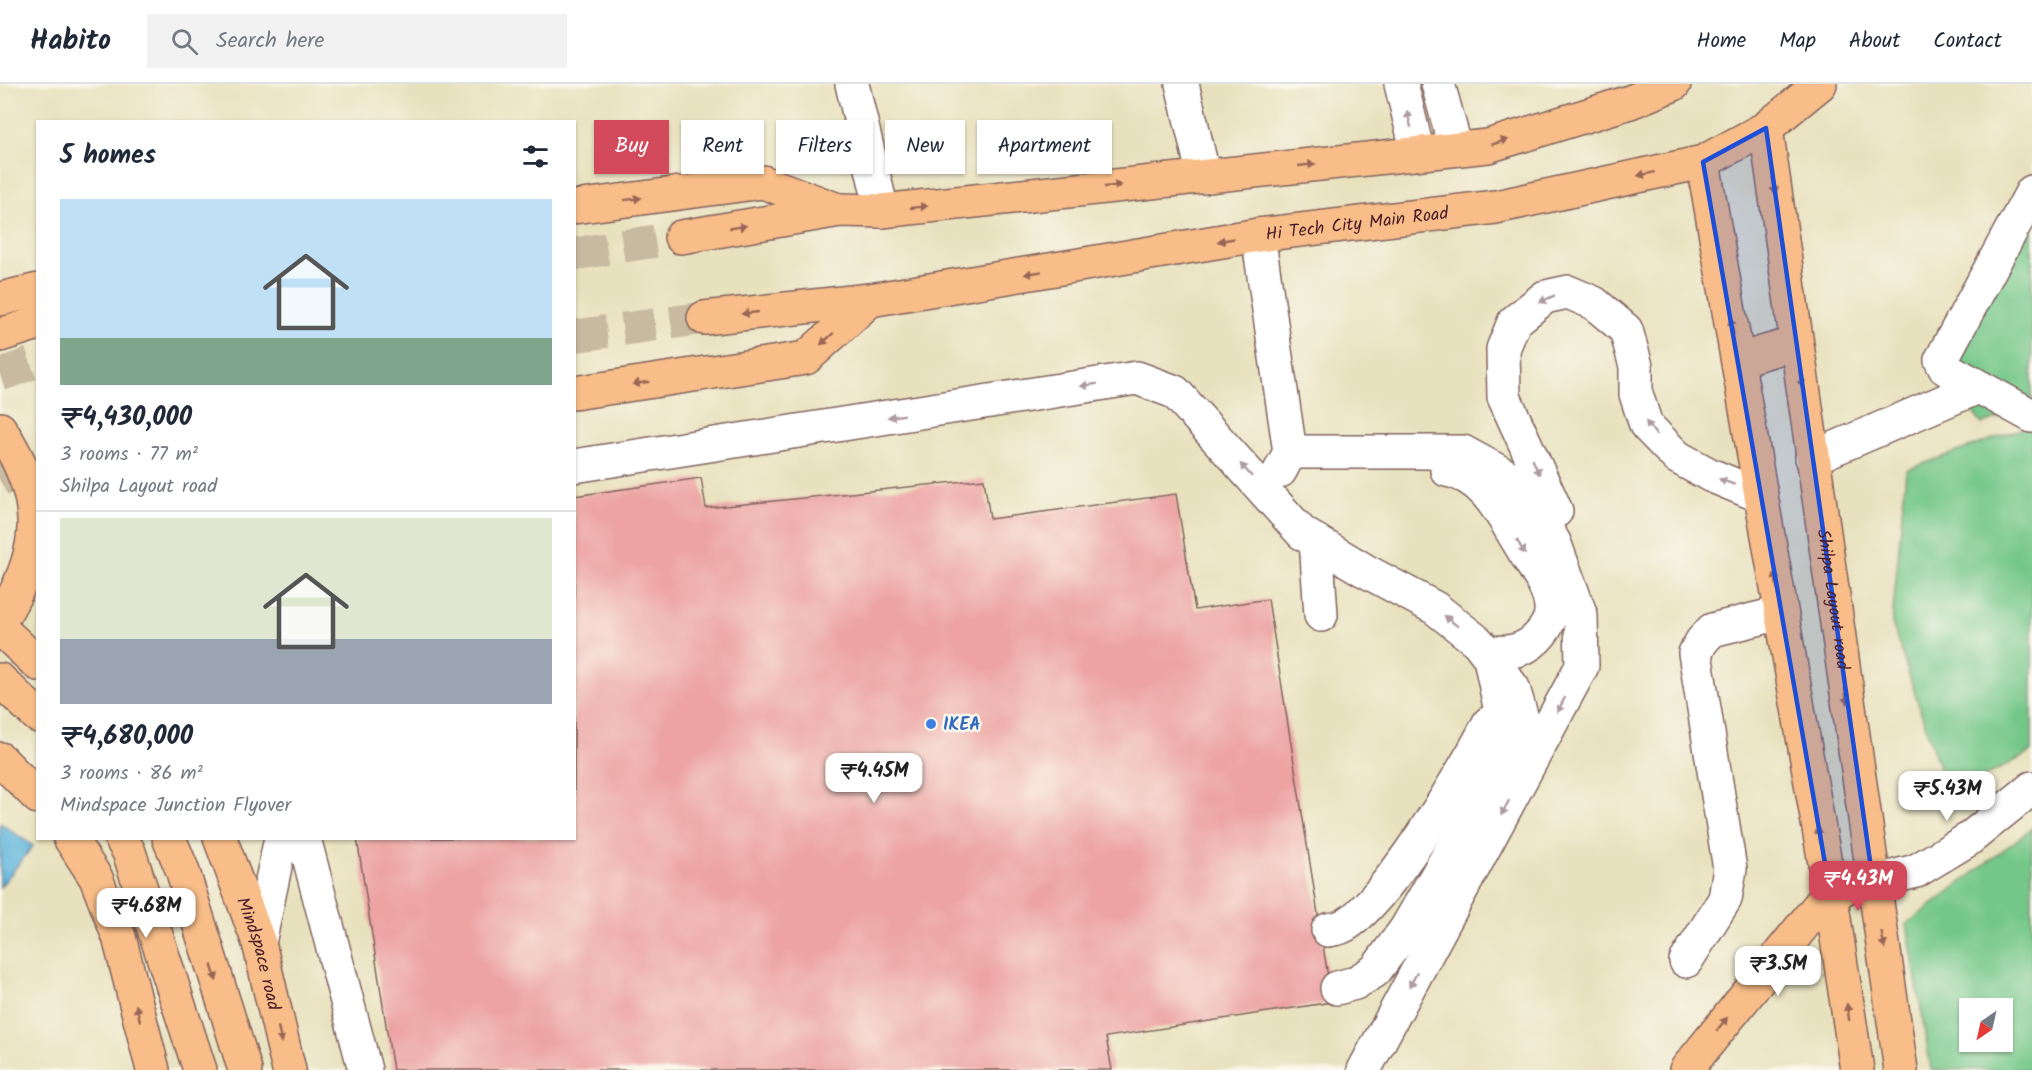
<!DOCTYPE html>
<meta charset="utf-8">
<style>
:root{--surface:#fff;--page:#f2f2f3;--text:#1f2937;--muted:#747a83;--line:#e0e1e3;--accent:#d1495b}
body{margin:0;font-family:Kalam,sans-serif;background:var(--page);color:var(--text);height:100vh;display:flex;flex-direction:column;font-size:22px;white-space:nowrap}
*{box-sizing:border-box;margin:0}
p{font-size:20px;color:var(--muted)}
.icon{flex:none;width:33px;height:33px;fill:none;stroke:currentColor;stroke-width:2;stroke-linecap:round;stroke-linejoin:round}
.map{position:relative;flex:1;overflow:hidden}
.details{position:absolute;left:36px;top:36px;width:540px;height:720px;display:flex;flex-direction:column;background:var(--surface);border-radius:0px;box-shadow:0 2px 4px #0004}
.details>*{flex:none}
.top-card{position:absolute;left:594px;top:36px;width:570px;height:54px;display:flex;gap:12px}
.needle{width:39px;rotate:214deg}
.buttons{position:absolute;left:1959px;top:914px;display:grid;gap:12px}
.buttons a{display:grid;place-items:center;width:54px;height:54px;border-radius:0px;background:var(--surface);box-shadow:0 2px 4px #0004;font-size:30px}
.price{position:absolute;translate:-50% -51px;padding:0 14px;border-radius:12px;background:#fff;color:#222;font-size:20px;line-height:39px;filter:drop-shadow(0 2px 3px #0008)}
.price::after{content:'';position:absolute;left:50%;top:36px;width:18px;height:14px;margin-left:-9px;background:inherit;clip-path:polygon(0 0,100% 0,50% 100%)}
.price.on{background:var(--accent);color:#fff}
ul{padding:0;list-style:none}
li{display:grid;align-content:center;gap:12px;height:318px;padding:0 24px}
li+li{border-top:2px solid var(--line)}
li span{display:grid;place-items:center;height:186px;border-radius:0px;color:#555}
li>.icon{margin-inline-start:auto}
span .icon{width:108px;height:108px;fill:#fffc;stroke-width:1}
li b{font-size:26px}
h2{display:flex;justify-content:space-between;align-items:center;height:72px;padding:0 24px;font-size:26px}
.pill{padding:0 21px;border-radius:0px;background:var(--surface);box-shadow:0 2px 4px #0004;font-size:21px;line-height:54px}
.pill.on{background:var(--accent);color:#fff}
header{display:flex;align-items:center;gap:36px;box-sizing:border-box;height:84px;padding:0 30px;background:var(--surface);border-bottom:2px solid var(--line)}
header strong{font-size:28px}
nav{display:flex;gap:33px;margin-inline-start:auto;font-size:21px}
.search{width:420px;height:54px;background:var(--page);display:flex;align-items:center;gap:15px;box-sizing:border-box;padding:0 21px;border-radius:0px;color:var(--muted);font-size:22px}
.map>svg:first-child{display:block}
.green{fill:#75c789;stroke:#60735a;stroke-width:1.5;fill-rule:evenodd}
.water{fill:#60b5dc;stroke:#556a84;stroke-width:1.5}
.building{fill:#eca3a2}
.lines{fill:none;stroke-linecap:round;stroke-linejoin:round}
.major-tunnel{stroke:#c8baa0;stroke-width:33;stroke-dasharray:33 16;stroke-linecap:butt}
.minor-casing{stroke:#81635e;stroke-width:36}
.major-casing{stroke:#81635e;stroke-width:36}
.minor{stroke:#fff;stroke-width:33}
.major{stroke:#f8bd88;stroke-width:33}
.oneway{fill:#ae9aa0}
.oneway2{fill:#986655}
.marked{fill:#1d4ed8;fill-opacity:0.2;stroke:#1d4ed8;stroke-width:4.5;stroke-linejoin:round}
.shop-dot{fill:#3f7fe0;stroke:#fbf7ec;stroke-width:2}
.labels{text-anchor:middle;stroke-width:5;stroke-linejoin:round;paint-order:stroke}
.street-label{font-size:18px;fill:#4a1f2b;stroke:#fbf7ec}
.shop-label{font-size:18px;font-weight:bold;fill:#366cbe;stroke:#fbf7ec;text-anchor:start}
</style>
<header>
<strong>Habito</strong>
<div class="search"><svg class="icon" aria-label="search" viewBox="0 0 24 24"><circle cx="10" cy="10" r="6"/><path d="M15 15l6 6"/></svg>Search here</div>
<nav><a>Home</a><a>Map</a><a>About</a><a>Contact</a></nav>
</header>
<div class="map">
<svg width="2032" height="986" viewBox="0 0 2032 986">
<rect width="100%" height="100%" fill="#fbf7ec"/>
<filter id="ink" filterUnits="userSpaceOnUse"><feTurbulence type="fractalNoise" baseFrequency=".0167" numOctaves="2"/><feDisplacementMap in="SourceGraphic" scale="12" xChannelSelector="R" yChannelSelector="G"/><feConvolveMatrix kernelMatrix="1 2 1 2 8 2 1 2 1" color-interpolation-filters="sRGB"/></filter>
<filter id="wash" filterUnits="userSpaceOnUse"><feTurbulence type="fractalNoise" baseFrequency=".008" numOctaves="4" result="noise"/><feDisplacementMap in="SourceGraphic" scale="24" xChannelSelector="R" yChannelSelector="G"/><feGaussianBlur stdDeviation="1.35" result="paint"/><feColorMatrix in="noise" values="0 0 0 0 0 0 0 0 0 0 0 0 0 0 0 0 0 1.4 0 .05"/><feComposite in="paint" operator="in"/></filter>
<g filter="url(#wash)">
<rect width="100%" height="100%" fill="#e8e1bd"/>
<!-- green -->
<g class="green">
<polygon points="2032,89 2032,323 1982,340 1940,286"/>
<polygon points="2032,341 2032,668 1948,711 1892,539 1906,386"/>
<path d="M 2032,744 L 2032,986 L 1931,986 L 1907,840 ZM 1970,924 L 2002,924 L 2002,957 L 1970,957 Z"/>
</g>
<!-- water -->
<polygon class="water" points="0,739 33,762 0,803"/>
<g id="blocks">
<!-- building -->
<polygon class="building" points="701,394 706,424 984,395 990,435 1176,410 1195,526 1268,515 1332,918 1106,953 1112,986 393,986 357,754 574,754 574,412"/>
</g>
</g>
<g filter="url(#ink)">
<use href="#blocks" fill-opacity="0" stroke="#81635e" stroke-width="1.5"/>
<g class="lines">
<!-- major-tunnel -->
<g class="major-tunnel">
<polyline points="574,170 681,153"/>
<polyline points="574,252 704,234"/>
<polyline points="0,291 38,277"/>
<polyline points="0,397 38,376"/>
</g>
<defs>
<g id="minor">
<polyline points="852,0 882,127"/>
<polyline points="1182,0 1204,93"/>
<polyline points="1401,0 1418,69"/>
<polyline points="1438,0 1456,65"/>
<polyline points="2032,108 1941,276 1945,284 2032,332"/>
<polyline points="1258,151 1290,368 1280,387"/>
<polyline points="1290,368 1463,368 1518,398 1554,458 1581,532 1582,582 1364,986"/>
<polyline points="1812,374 1978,303"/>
<polyline points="574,382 1137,294 1175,308 1302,449 1364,486 1435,524 1478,558 1513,604 1533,672"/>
<polyline points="1556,427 1504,313 1503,265 1514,238 1545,213 1568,208 1594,219 1626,246 1636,282 1636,310 1646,341 1677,373 1710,391 1761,412"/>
<polyline points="1316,457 1321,531"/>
<polyline points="304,754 365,986"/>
<polyline points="1873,798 1916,787 1969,755 2032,704"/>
<path d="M 1328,846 C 1332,845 1337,845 1341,843 C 1380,829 1469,680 1489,639"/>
<polyline points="259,859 281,754"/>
<polyline points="1686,877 1725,815 1730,785 1695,569 1702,557 1712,546 1781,529"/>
<path d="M 1337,904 L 1355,899 L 1375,887 L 1406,845 L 1462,748 L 1499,668 L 1500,623 L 1489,569 C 1498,568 1511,569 1520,565 C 1535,560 1553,540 1551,523 C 1550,503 1531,480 1521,462 C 1502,432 1486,393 1447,386"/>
</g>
<g id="major">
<path id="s1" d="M 1766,44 L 1901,986"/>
<polyline points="1703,78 1830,808 1857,986"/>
<polyline points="574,123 763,98 838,126"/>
<polyline points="681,153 840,126 882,127 1488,62 1630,18 1674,0"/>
<polyline points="0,215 38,206"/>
<path id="s2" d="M 704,234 L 870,216 L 1258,151 L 1496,123 L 1703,78 L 1766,44 L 1820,0"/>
<polyline points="0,251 38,239"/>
<polyline points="1738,276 1796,259"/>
<polyline points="574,309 806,274 870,216"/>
<path d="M 0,345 C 47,416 44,466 0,537"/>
<polyline points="0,544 38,580"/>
<polyline points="0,596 38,632"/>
<polyline points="0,675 38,713"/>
<polyline points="70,754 96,794 119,853 153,986"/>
<polyline points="121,754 129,768 200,986"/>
<polyline points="169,754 182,785 245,986"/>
<path id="s3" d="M 220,754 L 259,859 L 289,986"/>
<polyline points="1686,986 1830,808 1843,805"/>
</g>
</defs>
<!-- minor casing -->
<use href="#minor" class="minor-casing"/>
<!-- major casing -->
<use href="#major" class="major-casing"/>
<!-- minor -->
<use href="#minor" class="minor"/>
<!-- major -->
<use href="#major" class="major"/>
</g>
<!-- one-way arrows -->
<defs><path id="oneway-solid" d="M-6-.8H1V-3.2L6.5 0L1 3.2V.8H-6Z" transform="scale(1.5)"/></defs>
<g class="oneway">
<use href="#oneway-solid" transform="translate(1409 35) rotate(-104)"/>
<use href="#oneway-solid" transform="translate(1547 215) rotate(155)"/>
<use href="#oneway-solid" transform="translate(1089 301) rotate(171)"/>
<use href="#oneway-solid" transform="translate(896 332) rotate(171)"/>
<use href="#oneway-solid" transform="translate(1651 344) rotate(-127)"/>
<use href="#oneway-solid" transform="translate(1536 383) rotate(65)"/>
<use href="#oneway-solid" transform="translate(1246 386) rotate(-132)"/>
<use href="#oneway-solid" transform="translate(1727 398) rotate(-159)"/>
<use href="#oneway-solid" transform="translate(1521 463) rotate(59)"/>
<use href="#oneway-solid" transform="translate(1451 537) rotate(-141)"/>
<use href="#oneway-solid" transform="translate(1561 621) rotate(118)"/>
<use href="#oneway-solid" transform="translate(1505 724) rotate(118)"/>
<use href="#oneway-solid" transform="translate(1413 896) rotate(118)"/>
</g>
<g class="oneway2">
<use href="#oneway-solid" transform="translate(1500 58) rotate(-17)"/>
<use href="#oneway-solid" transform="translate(1307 81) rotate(-6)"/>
<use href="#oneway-solid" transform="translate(1646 90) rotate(168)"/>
<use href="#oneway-solid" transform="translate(1113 102) rotate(-6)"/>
<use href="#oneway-solid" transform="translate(1774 102) rotate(82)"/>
<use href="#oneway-solid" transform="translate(633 115) rotate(-7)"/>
<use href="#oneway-solid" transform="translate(919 123) rotate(-6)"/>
<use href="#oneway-solid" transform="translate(738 143) rotate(-9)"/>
<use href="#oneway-solid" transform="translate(1226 156) rotate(170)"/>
<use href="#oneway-solid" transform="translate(1033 189) rotate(170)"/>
<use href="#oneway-solid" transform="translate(750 229) rotate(174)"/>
<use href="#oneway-solid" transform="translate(1732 242) rotate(-100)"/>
<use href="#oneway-solid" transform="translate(827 255) rotate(138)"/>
<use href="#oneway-solid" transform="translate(1801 295) rotate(82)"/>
<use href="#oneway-solid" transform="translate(641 299) rotate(171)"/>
<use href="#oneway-solid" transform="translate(1776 497) rotate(-100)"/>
<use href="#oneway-solid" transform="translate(1846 612) rotate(82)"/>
<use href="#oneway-solid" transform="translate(1819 751) rotate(-100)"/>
<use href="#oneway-solid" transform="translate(1883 856) rotate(80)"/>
<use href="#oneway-solid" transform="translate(214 889) rotate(73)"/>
<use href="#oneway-solid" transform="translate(1848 928) rotate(-98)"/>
<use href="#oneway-solid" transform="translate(138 929) rotate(-104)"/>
<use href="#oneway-solid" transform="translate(1722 940) rotate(-51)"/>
<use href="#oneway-solid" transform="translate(280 951) rotate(77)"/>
</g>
</g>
<!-- marked area -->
<path class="marked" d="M 1766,44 L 1873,798 L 1830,808 L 1703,78 Z"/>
<!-- markers -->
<circle class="shop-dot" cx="931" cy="640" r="6"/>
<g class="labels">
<!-- street labels -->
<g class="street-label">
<text dy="6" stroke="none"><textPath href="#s2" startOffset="660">Hi Tech City Main Road</textPath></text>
<text dy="6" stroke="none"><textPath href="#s1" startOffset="476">Shilpa Layout road</textPath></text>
<text dy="6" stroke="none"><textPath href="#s3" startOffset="122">Mindspace road</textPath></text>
</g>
<!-- shop labels -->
<g class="shop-label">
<text x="943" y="646">IKEA</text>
</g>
</g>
</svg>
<div class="buttons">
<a><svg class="needle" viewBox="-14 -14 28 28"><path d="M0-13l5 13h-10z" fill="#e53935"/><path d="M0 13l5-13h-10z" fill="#747a83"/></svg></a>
</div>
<b class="price" style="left:874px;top:720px">₹4.45M</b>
<b class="price" style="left:1947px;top:738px">₹5.43M</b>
<b class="price on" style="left:1858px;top:828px">₹4.43M</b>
<b class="price" style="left:146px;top:855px">₹4.68M</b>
<b class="price" style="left:1778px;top:913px">₹3.5M</b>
<div class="top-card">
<a class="pill on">Buy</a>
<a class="pill">Rent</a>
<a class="pill">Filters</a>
<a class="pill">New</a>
<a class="pill">Apartment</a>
</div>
<section class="details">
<h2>5 homes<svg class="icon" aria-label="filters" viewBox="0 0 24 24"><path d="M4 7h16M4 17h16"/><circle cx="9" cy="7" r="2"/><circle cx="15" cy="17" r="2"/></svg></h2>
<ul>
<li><span style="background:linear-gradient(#bfe0f5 75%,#7fa58c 0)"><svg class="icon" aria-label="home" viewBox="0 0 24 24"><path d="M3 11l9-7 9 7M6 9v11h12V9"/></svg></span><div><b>₹4,430,000</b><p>3 rooms · 77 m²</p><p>Shilpa Layout road</p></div></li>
<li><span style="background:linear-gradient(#dfe7d0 65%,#9aa5b1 0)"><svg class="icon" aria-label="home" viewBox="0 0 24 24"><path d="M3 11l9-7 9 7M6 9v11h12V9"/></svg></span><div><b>₹4,680,000</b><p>3 rooms · 86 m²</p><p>Mindspace Junction Flyover</p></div></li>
</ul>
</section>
</div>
